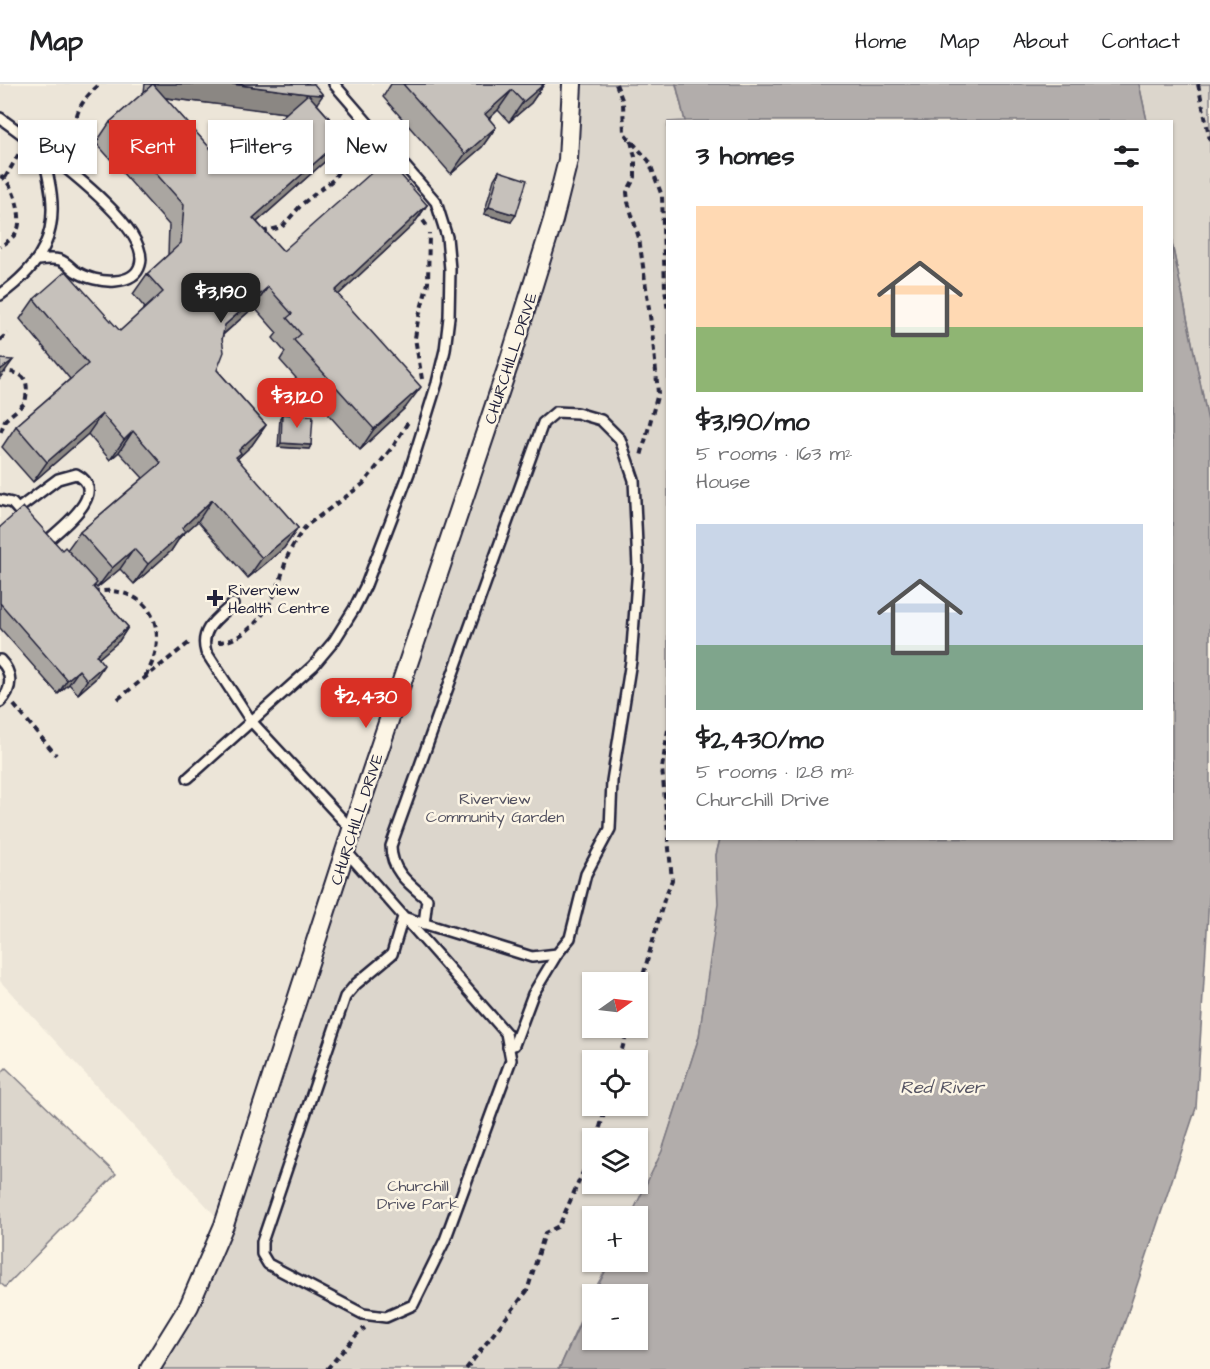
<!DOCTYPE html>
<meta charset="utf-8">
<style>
:root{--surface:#fff;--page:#f2f2f2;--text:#202124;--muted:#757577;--line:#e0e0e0;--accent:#d93025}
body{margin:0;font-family:"Architects Daughter",sans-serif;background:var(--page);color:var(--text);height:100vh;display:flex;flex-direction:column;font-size:22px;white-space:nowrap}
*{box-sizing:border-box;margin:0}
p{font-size:20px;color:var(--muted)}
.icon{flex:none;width:33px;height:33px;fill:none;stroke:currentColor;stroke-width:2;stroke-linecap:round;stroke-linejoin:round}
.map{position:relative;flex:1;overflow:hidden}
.drawer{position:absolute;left:666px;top:36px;width:507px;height:720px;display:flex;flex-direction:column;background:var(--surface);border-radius:0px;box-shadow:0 2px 4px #0004}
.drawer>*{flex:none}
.top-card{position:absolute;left:18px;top:36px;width:558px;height:54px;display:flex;gap:12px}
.needle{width:39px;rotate:76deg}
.fabs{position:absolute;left:582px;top:888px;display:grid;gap:12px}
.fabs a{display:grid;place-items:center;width:66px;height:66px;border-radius:0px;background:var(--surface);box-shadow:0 2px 4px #0004;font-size:30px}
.price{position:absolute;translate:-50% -51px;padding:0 14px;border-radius:12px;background:var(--accent);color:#fff;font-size:20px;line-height:39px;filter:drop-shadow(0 2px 3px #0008)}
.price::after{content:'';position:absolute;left:50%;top:36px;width:18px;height:14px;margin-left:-9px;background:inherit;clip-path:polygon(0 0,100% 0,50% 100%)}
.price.selected{background:#222;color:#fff}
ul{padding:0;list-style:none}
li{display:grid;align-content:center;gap:12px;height:318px;padding:0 30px}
li span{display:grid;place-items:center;height:186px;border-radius:0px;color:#555}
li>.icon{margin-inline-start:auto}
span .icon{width:108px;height:108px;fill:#fffc;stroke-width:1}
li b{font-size:26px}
h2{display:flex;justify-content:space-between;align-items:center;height:72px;padding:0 30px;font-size:26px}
.tag{padding:0 21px;border-radius:0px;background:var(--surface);box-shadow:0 2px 4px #0004;font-size:21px;line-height:54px}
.tag.selected{background:var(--accent);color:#fff}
header{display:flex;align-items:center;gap:36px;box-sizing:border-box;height:84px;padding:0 30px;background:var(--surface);border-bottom:2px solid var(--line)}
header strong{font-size:28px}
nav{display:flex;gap:33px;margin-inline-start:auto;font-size:21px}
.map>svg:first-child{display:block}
.built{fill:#ece5d8}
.green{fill:#dcd6cc;stroke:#7f7c84;stroke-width:1.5;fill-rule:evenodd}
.water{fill:#b2adab;stroke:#78757e;stroke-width:1.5}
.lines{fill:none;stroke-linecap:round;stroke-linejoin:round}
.service-casing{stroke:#22223b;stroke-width:14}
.minor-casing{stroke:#22223b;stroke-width:22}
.path{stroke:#22223b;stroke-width:4;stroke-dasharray:6 4.5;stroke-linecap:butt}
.service{stroke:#fcf5e5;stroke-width:9}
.minor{stroke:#fcf5e5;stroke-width:18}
.wall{fill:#aaa6a1;stroke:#22223b;stroke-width:1.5;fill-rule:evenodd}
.shaded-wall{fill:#8b8783;stroke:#22223b;stroke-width:1.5}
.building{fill:#c6c1bb;stroke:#22223b;stroke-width:1.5}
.poi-dot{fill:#22223b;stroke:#fcf5e5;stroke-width:2}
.labels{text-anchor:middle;stroke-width:5;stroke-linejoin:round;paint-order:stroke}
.street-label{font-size:16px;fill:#22223b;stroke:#fcf5e5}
.poi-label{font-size:16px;fill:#22223b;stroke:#fcf5e5;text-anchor:start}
.park-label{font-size:16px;fill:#504f5f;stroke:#fcf5e5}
.water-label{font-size:18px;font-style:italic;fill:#545362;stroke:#fcf5e5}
</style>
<header>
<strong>Map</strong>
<nav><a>Home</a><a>Map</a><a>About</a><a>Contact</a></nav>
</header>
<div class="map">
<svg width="1210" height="1285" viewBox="0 0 1210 1285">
<rect width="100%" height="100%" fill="#fcf5e5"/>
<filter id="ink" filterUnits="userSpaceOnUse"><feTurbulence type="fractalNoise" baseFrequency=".0167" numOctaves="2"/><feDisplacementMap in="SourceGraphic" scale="12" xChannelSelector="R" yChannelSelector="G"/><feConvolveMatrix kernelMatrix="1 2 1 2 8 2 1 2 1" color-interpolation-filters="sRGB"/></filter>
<g filter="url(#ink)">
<!-- built -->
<polygon class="built" points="0,0 572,0 568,76 224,1141 0,897"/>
<!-- green -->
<g class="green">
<path d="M 572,0 L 676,0 L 685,37 L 668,38 L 668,754 L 720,755 L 716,771 L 719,820 L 699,953 L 662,1068 L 631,1132 L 592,1132 L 592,1178 L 610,1178 L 592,1210 L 559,1285 L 150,1285 L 189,1222 L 553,136 ZM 592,898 L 638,898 L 638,944 L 592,944 ZM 592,976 L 638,976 L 638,1022 L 592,1022 ZM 592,1054 L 638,1054 L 638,1100 L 592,1100 Z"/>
<polygon points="1139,0 1210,0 1210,347 1172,160 1172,38 1147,37"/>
<polygon points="6,984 116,1090 5,1203 0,1199 0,990"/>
</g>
<!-- water -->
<g class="water">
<polygon points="676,0 1139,0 1147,37 685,37"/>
<polygon points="1172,160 1210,347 1210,799 1196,1024 1109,1285 559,1285 592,1214 592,1256 638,1256 638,1210 594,1210 610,1178 638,1178 638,1132 631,1132 662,1067 699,953 718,820 716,771 720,755 1172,754"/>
</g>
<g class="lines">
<defs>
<g id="service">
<path d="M 0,34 C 11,42 23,50 33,59 C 42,68 47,85 49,97 C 60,149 42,181 0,211"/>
<path d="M 35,60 C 60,79 151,146 140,181 C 137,192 126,196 115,197 C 102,198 86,194 75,187 C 71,184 66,178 60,176 C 53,174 45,175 38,176"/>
<polyline points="0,416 12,419 20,428"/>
<path d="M 18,425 L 58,395 L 76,390 C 111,408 61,444 47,457"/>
<path d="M 233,520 C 218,534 199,545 206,568 L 251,637 L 352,746"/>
<path d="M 0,576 C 13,589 13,605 0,618"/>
<polyline points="188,694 313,582 334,557 354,525 366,501 409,389 437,299 445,266 449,233 450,185 447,153 436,118 334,0"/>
<path d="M 345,766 L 506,949 L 511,976 L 445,1156 L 413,1221 L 386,1233 L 363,1230 L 268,1180 L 262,1170 L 262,1158 L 345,913 L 356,900 L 392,870 L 403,833 L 532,873 L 557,870 L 570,854 L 586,790 L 610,745 L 612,697 L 631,577 L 638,483 L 634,396 L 620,355 L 601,336 L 577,329 L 556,328 L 543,339 L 391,762 C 391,787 409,800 427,815 L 424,840"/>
<polyline points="508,963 514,961 533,910 557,870"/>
</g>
<polyline id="minor" points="150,1285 189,1222 224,1141 352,746 508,282 553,136 568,76 572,0"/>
</defs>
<!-- service casing -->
<use href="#service" class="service-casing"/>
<!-- minor casing -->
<use href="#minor" class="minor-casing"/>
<!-- path -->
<g class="path">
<polyline points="616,0 623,18 624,49 649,77 662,112 665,204 668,228"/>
<polyline points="1198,0 1210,56"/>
<polyline points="345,35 359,75 368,78 376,88"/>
<polyline points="631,57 635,73 635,93 627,108 628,118 639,154 652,246 658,309 641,372"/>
<path d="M 76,74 C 75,39 70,26 100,0"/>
<path d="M 0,92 C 13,97 24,134 17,147 C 14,153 6,159 0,163"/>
<polyline points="5,94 21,66"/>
<polyline points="417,128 427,142"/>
<polyline points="262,148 282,143 302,120 333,96 338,88 359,75"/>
<polyline points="0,256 8,249"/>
<path d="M 0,287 C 25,288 30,294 25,319 L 5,336 L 0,350"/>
<polyline points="422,295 415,254 418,236 428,199 429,149"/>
<path d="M 93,508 C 99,508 106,506 112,507 C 161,512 167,560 144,594"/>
<path d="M 218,558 C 245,558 268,528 277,504 C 282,493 284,480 289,469 C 294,459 300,450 306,442 L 363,400 L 394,361 L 408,338"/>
<polyline points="118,615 190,558"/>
<polyline points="14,621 56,671"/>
<polyline points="668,646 662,684 668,748"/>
<polyline points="638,910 664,816 672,796 668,754"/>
<polyline points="619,976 628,944"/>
<polyline points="597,1054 606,1022"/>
<polyline points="327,1285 359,1248 365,1244"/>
<polyline points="466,1285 527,1207 545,1149 559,1142 592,1068"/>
</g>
<!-- service -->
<use href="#service" class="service"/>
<!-- minor -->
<use href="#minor" class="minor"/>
</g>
<!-- wall -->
<g class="wall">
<path d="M 145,0 L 314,0 L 317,20 L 345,52 L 331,72 L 257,138 L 283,167 L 427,121 L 413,141 L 338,211 L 406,323 L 360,366 L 280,276 L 285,268 L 273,254 L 277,249 L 254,223 L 223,251 L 217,286 L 266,341 L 252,361 L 237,375 L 298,444 L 284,464 L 248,494 L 198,437 L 180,453 L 171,467 L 134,500 L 120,485 L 97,504 L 95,502 L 94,504 L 128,543 L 119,557 L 99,574 L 95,595 L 78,610 L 69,600 L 58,610 L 0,544 L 0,443 L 62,466 L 67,466 L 80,448 L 143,394 L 119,368 L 110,376 L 88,350 L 33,398 L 2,363 L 16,342 L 70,295 L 20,235 L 34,215 L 120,247 L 145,224 L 133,210 L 147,190 L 168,171 L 169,141 L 96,59 L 110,38 L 144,8 ZM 165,14 L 235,22 L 286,29 L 226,82 Z"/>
<polygon points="391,0 544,0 531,19 509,38 498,26 489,35 496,43 482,63 451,90 383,13"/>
<polygon points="499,87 511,138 484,130 494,95"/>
<polygon points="282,330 311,361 309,365 278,363 280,334"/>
</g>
<!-- shaded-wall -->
<g class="shaded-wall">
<polygon points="152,0 232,0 308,10 293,30 144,11"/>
<polygon points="544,0 531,19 509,38 523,18"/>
<polygon points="512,6 498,26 471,51 485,30"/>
<polygon points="308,10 323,11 308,32"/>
<polygon points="496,43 482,63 451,90 465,70"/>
<polygon points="345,52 331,72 239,154 253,134"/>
<polygon points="427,121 413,141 321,227 335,207"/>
<polygon points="489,123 516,131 511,138 484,130"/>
<polygon points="268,203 254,223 211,261 225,241"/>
<polygon points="13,276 0,294 0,286"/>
<polygon points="421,303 406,323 360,366 374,345"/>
<polygon points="102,330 88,350 33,398 47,378"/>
<polygon points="266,341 252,361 236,376 227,389 239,366"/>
<polygon points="133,347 119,368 110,376 124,356"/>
<polygon points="281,359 311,361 309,365 278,363"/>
<polygon points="212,416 198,437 180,453 171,467 134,500 148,480 182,444"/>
<polygon points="298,444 284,464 248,494 262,474"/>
<polygon points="134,465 120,485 97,504 112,484"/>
<polygon points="128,543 119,557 86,585 96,571"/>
<polygon points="104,581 95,595 78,610 87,596"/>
<polygon points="79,586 69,600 58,610 67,596"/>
</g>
<!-- building -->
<g class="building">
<polygon points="153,0 226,82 308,10 232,0 314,0 323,11 308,10 345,52 253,134 283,167 387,75 427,121 335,207 421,303 374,345 294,256 301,250 287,234 292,230 268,203 225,241 222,254 224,268 217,286 266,341 239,366 241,369 236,373 298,444 262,474 212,416 182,444 185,447 148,480 134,465 112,484 80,448 161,379 133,347 124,356 102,330 47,378 16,342 88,280 34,215 66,187 120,247 163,208 147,190 181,159 184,121 110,38"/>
<polygon points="403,0 544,0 523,18 512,6 485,30 496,43 465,70"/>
<polygon points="499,87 527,96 516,131 489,123"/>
<polygon points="0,275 13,276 0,286"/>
<polygon points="282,330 313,332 311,361 281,359"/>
<polygon points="23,423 62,466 65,463 97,499 93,503 128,543 96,571 104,581 87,596 79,586 67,596 0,519 0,443"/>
</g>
</g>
<!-- markers -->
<path class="poi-dot" d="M212 505h6v6h6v6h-6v6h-6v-6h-6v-6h6z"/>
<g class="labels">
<!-- street labels -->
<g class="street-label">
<text transform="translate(510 274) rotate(-72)" y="6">CHURCHILL DRIVE</text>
<text transform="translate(356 735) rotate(-72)" y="6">CHURCHILL DRIVE</text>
</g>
<!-- poi labels -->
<g class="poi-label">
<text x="228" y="511">Riverview<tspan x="228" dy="18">Health Centre</tspan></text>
</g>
<!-- park labels -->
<g class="park-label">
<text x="495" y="720">Riverview<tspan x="495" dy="18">Community Garden</tspan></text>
<text x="418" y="1107">Churchill<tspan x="418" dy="18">Drive Park</tspan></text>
</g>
<!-- water labels -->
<g class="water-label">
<text x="942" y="1009">Red River</text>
</g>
</g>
</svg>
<div class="fabs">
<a><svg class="needle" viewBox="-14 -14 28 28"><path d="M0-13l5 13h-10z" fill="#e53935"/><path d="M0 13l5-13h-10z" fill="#757577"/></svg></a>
<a><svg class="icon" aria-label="locate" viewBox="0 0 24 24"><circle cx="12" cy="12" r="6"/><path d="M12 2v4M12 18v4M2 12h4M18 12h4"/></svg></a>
<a><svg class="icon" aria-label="layers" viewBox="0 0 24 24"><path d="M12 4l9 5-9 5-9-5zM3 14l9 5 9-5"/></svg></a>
<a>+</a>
<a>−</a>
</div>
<b class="price selected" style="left:221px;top:240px">$3,190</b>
<b class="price" style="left:297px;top:345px">$3,120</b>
<b class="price" style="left:366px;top:645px">$2,430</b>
<div class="top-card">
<a class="tag">Buy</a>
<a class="tag selected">Rent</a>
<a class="tag">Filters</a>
<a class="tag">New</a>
</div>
<section class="drawer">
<h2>3 homes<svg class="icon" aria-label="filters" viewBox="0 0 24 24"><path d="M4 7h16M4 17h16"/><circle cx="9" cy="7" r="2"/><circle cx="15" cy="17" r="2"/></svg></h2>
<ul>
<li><span style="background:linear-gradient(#ffd9b3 65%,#8fb573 0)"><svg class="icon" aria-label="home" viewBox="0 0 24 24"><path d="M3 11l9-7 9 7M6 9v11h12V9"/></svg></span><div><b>$3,190/mo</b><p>5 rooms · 163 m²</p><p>House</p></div></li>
<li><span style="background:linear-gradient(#c9d6e8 65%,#7fa58c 0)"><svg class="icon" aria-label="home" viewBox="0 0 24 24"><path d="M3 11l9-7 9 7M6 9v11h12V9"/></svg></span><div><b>$2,430/mo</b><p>5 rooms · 128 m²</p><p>Churchill Drive</p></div></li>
</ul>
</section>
</div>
